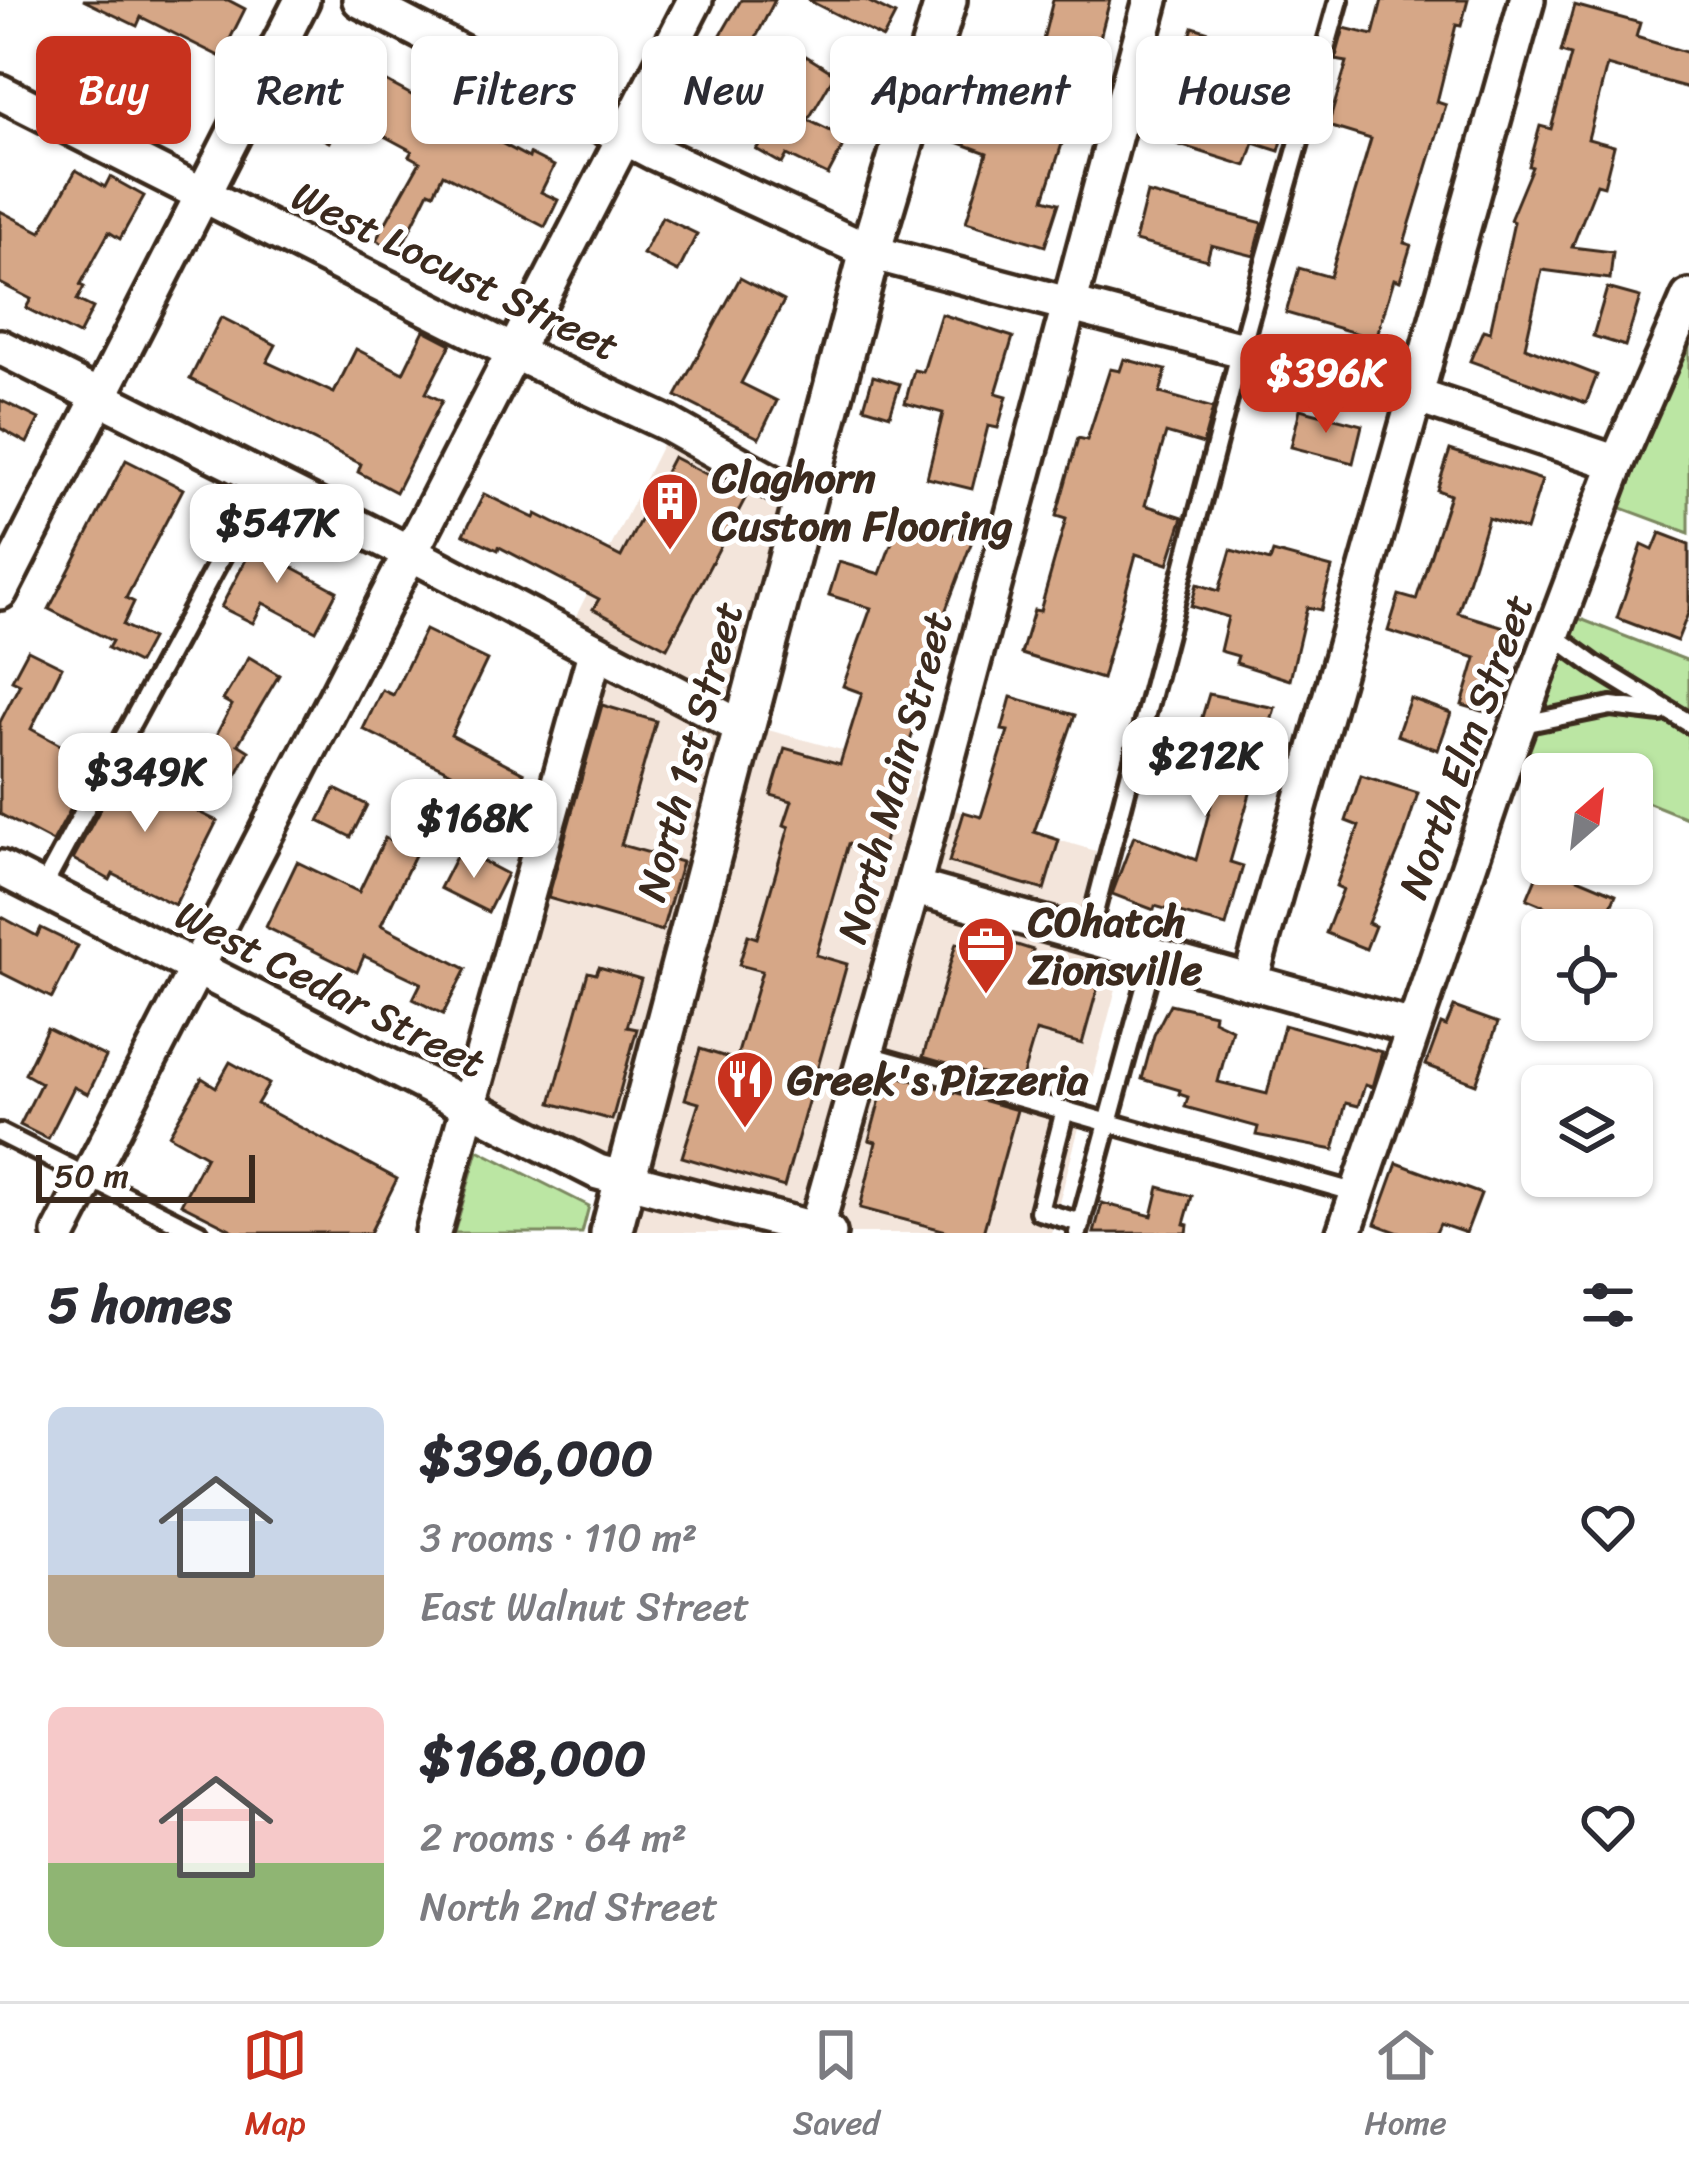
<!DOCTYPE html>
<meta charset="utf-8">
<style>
:root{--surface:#fff;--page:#f2f2f3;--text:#2b2b33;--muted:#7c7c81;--line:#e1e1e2;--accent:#c8321e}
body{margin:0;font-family:Sriracha,sans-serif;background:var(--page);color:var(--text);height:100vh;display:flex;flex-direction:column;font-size:45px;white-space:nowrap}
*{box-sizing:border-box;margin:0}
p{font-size:39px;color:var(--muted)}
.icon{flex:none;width:66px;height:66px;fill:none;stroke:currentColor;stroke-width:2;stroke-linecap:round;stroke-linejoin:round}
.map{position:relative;height:1233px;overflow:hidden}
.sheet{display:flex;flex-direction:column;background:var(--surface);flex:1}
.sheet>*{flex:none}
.guide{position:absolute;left:36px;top:36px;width:1617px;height:108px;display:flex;gap:24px}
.needle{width:78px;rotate:28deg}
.tools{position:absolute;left:1521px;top:753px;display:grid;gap:24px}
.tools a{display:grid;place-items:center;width:132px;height:132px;border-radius:18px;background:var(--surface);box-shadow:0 3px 9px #0004;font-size:60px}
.scale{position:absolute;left:36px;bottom:30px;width:219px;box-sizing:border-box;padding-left:12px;border:6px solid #3b2a1e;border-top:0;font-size:33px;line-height:42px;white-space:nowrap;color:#3b2a1e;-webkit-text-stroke:9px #fff;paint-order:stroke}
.price{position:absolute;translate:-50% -102px;padding:0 27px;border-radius:24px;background:#fff;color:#222;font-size:39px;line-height:78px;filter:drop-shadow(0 3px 6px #0008)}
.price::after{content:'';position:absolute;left:50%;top:72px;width:36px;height:27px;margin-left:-18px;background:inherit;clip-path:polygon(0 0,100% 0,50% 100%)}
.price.active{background:var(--accent);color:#fff}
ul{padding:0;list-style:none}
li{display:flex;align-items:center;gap:36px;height:300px;padding:0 48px}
li span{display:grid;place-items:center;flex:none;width:336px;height:240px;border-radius:18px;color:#555}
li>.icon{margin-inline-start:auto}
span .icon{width:144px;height:144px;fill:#fffc;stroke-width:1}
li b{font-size:51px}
h2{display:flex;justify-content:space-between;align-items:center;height:144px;padding:0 48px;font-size:51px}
.tag{padding:0 42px;border-radius:18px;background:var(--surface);box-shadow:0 3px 9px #0004;font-size:42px;line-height:108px}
.tag.active{background:var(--accent);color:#fff}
.tabs{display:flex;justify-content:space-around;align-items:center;height:168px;border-top:3px solid var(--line);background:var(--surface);font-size:33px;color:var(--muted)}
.tabs a{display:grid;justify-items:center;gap:6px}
.tabs .active{color:var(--accent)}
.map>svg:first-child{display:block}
.built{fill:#f3e5db}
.green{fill:#bbe6a3;stroke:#7b8860;stroke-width:3}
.building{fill:#d6a787;stroke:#3b2a1e;stroke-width:3}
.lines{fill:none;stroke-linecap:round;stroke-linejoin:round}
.service-casing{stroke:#3b2a1e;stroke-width:26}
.minor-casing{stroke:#3b2a1e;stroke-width:42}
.tertiary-casing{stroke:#3b2a1e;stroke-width:48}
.service{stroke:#fff;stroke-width:16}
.minor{stroke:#fff;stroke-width:33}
.tertiary{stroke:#fff;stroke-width:39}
.labels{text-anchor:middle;stroke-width:10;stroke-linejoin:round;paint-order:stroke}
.street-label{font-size:42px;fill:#3b2a1e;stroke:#fff}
.poi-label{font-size:42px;font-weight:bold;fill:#3b2a1e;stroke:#fff;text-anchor:start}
</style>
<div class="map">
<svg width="1689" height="1233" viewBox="0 0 1689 1233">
<rect width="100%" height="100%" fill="#fff"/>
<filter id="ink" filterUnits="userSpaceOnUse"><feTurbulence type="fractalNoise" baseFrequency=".00833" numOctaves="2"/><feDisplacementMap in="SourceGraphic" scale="24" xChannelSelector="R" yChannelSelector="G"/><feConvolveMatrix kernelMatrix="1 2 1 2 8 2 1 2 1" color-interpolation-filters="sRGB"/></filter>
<g filter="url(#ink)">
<!-- built -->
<polygon class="built" points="665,439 818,508 768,730 919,771 913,798 1096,851 1071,951 1122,966 1051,1233 615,1233 631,1164 488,1098 612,642 574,620"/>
<!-- green -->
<g class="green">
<polygon points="1689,320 1689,533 1608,503"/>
<polygon points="1570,615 1689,661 1689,819 1632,796 1632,774 1575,774 1518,752"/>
<polygon points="478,1150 589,1206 582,1233 454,1233"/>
</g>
<!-- building -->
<g class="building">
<polygon points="83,0 228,0 245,9 221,57 141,17 137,26"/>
<polygon points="741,0 775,0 747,55 792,80 806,56 835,74 808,120 847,139 828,175 787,155 782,164 756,149 760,144 683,100"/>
<polygon points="808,0 865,0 895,15 883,38"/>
<polygon points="1053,0 1110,0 1096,53 1092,52 1044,199 1059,203 1045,246 966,222 987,153 941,136 952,106 997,123 1018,54 1038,60"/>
<polygon points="1382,0 1468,0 1461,26 1456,25 1437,102 1446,105 1404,243 1411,245 1400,281 1394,279 1376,339 1286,313 1299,268 1330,277 1371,139 1328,126 1347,62 1335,60 1344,28 1373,35"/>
<polygon points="1574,5 1640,23 1636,37 1689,53 1689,88 1607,65 1588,139 1614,146 1604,186 1597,184 1572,247 1613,252 1610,279 1542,270 1525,347 1597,375 1586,403 1470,361 1483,330 1490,332 1514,222 1510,220 1532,167 1529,166 1540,126 1551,129 1571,55 1561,52"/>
<polygon points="1193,27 1285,56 1265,120 1286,127 1279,151 1254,143 1246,166 1167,141 1190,67 1181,65"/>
<polygon points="322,47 529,158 530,154 554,166 541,192 558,200 545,227 443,174 434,193 429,191 399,252 376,240 420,162 409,156 412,151 343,114 329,142 285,120"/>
<polygon points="76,170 105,187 110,177 144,196 120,239 109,232 80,285 84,287 77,300 93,308 79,335 26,308 31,299 0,283 0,211 41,232"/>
<polygon points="1147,193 1263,223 1254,256 1211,245 1207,260 1135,241"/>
<polygon points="662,217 697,234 678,272 643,254"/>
<polygon points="740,278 784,301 741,383 777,401 759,438 676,396"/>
<polygon points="1607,288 1640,297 1625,346 1593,336"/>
<polygon points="941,314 1013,337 996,393 1007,396 998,428 988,426 972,489 927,478 943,413 905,403 914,370 923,372"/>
<polygon points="221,317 276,345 267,362 334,393 356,349 403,373 424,330 451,344 426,393 442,401 396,492 358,472 361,464 190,379"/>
<polygon points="1124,359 1166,370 1160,393 1213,408 1203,444 1166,433 1145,505 1183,517 1168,564 1136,554 1102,679 1021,654 1034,610 1040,611 1066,519 1056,516 1078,438 1087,440 1110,369 1120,371"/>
<polygon points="873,376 900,384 890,415 864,407"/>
<polygon points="0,400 39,419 27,443 0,428"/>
<polygon points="1300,409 1362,425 1353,463 1291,447"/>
<polygon points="1450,450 1542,480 1526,530 1488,518 1458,613 1508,628 1493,677 1512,683 1499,716 1462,705 1476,658 1388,631 1399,595 1416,600 1450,495 1437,490"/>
<polygon points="673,457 747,495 667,648 593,609 599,599 499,547 498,550 464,534 484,494 534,518 536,514 621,557"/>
<polygon points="126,460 183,489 126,598 134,602 123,625 151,639 138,663 108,648 112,641 49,609"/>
<polygon points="902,515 972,541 905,718 917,721 880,827 888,828 881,854 848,844 816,955 847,964 784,1187 682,1157 699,1103 685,1099 700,1049 736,1060 762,971 739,965 748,935 757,938 789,827 784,825 792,801 771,795 785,748 840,764 862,693 843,686 871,608 829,595 839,562 880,574"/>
<polygon points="262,529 292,545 283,562 337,591 316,631 263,603 253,623 221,607"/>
<polygon points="1660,533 1689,544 1689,611 1677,641 1617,618 1642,545 1653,550"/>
<polygon points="1231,550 1270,561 1273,552 1332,568 1321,610 1307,607 1290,680 1236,663 1238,656 1220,651 1228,617 1191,606 1197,584 1219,591"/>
<polygon points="425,630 487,660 451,735 524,773 510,802 363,729 382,690 393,695"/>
<polygon points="28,650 62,667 31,729 95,764 53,842 0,814 0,722 20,684 12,680"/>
<polygon points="249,657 279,675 238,744 249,751 233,781 201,764 232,705 223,700"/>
<polygon points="1209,694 1275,708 1230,862 1243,866 1226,926 1155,906 1154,910 1112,894 1134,836 1196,860 1215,790 1183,780"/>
<polygon points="1011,697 1075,715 1034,832 1059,840 1044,890 949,862 964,812 981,817 1008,731 1002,730"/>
<polygon points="1410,698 1451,713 1438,750 1397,735"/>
<polygon points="602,705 656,721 621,845 682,862 662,931 548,898"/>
<polygon points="129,756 167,778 159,793 217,821 175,905 113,874 110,880 73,859"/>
<polygon points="1361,775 1418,793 1403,840 1368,923 1375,926 1366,949 1326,933 1343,889 1336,886 1359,826 1346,821"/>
<polygon points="335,789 367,805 351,837 319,821"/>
<polygon points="385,838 416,853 381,925 466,969 443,1014 413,999 421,983 364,956 357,972 266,927 297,862 359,892"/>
<polygon points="460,849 507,874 488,912 440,888"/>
<polygon points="1542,863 1616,894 1601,930 1534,930 1544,906 1527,899"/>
<polygon points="0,916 37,936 41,928 78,946 52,998 0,972"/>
<polygon points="988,936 1033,950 1029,962 1099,983 1082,1044 1036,1031 1020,1085 923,1057 956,943 984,951"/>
<polygon points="599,967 641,979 627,1027 637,1029 612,1120 551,1103 588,972 596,974"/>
<polygon points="1170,1004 1214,1014 1213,1020 1232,1029 1218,1082 1267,1094 1284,1025 1382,1052 1372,1087 1365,1085 1358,1106 1346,1103 1334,1150 1256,1135 1258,1127 1185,1107 1188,1097 1179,1094 1180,1090 1142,1079 1154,1035"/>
<polygon points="1454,1007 1498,1023 1476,1084 1426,1065 1441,1024 1446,1026"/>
<polygon points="47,1028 106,1057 88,1094 74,1087 48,1139 20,1125 41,1083 25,1074"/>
<polygon points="230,1062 269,1084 257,1104 397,1179 370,1233 238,1233 181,1204 206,1156 169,1135 202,1078 216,1087"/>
<polygon points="887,1073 1017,1110 983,1233 954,1233 860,1208 876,1142 869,1140"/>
<polygon points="1397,1163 1481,1194 1466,1233 1440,1224 1436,1233 1399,1233 1375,1224"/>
<polygon points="1159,1187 1192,1196 1184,1224 1188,1225 1187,1233 1094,1233 1102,1203 1152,1216"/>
</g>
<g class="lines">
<defs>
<g id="service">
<polyline points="1553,635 1594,665 1689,723"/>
<polyline points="1518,725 1611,706 1661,712"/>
<polyline points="42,889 263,479"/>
<polyline points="1088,936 1248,323 1339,0"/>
<polyline points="865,1054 1357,1193"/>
<polyline points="1065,1110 1039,1211 1081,1223"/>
<polyline points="0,1133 199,1233"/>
<polyline points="1078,1233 1154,955"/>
</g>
<g id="minor">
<polyline points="360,0 655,153 870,252 1413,395 1617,463"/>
<polyline points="0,92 514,352 668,424 805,501"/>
<polyline points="0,347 410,553 745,729"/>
<polyline points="0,592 302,0"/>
<polyline points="0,868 598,1172 829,1233"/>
<polyline points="913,887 1411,1027"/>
<polyline points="1250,982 1527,0"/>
<polyline points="60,1233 695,0"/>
<polyline points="433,1233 595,653"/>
<polyline points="815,1233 913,887 1151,0"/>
<polyline points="1344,1233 1505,760 1617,463 1689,297"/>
</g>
<polyline id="tertiary" points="611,1233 870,252 946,0"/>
</defs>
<!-- service casing -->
<use href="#service" class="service-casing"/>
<!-- minor casing -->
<use href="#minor" class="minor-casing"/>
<!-- tertiary casing -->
<use href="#tertiary" class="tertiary-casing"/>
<!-- service -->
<use href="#service" class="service"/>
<!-- minor -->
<use href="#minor" class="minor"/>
<!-- tertiary -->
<use href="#tertiary" class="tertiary"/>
</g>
</g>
<!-- icons -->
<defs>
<symbol id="building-pin" viewBox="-11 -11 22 30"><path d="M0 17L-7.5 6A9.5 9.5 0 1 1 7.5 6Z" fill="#c8321e" stroke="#fff"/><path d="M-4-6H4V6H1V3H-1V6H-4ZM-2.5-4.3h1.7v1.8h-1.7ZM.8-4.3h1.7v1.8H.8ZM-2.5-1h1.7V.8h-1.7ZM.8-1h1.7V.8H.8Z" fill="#fff"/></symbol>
<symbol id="office-pin" viewBox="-11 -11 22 30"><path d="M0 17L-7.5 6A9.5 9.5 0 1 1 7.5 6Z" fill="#c8321e" stroke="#fff"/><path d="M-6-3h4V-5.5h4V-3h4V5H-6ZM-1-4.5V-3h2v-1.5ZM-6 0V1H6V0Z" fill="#fff"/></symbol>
<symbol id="restaurant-pin" viewBox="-11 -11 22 30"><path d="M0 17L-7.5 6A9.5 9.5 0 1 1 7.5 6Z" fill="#c8321e" stroke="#fff"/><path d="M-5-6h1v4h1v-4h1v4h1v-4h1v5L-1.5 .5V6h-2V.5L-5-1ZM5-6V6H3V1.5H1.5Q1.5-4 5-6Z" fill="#fff"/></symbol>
</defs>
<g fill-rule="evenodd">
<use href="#building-pin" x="637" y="468" width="66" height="90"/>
<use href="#office-pin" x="953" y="912" width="66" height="90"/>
<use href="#restaurant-pin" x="712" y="1046" width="66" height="90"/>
</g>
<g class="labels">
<!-- street labels -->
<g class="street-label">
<text transform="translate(456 270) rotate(26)" y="15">West Locust Street</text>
<text transform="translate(1465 746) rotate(-70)" y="15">North Elm Street</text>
<text transform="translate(689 751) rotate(-75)" y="15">North 1st Street</text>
<text transform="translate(894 777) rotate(-75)" y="15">North Main Street</text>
<text transform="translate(331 988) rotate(27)" y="15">West Cedar Street</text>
</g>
<!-- poi labels -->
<g class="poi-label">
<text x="712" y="492">Claghorn<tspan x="712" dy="48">Custom Flooring</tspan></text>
<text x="1028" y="936">COhatch<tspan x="1028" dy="48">Zionsville</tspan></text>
<text x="787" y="1094">Greek's Pizzeria</text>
</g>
</g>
</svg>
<div class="tools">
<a><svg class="needle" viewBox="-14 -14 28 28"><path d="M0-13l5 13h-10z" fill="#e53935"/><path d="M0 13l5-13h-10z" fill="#7c7c81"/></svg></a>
<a><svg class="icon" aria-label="locate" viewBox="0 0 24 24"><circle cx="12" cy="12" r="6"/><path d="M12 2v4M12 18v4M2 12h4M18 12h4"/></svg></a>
<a><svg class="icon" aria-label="layers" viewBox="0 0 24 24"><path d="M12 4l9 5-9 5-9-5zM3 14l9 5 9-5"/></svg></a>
</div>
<div class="scale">50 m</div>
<b class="price active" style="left:1326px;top:436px">$396K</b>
<b class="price" style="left:277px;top:586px">$547K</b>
<b class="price" style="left:1205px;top:819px">$212K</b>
<b class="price" style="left:145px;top:835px">$349K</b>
<b class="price" style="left:474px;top:881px">$168K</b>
<div class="guide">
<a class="tag active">Buy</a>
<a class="tag">Rent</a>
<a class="tag">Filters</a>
<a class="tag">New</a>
<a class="tag">Apartment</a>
<a class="tag">House</a>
</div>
</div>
<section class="sheet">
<h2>5 homes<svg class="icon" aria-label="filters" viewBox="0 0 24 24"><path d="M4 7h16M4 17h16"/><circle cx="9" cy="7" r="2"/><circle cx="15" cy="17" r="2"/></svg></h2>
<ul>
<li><span style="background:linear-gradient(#c9d6e8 70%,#b9a48a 0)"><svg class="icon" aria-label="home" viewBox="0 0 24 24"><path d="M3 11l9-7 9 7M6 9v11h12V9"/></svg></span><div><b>$396,000</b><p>3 rooms · 110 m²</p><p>East Walnut Street</p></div><svg class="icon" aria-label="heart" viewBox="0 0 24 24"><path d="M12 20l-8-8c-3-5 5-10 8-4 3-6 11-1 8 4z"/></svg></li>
<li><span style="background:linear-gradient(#f6c9c9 65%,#8fb573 0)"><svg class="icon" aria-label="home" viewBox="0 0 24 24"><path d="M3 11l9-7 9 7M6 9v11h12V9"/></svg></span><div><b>$168,000</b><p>2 rooms · 64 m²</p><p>North 2nd Street</p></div><svg class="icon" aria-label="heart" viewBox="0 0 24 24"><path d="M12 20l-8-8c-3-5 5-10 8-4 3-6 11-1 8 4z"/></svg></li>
</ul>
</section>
<nav class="tabs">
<a class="active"><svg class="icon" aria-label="map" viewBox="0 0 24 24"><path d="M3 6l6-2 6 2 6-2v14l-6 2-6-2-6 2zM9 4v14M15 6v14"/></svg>Map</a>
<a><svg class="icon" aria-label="saved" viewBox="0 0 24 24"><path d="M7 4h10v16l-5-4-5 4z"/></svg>Saved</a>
<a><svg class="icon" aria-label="home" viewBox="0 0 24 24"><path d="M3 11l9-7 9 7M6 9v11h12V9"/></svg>Home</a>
</nav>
